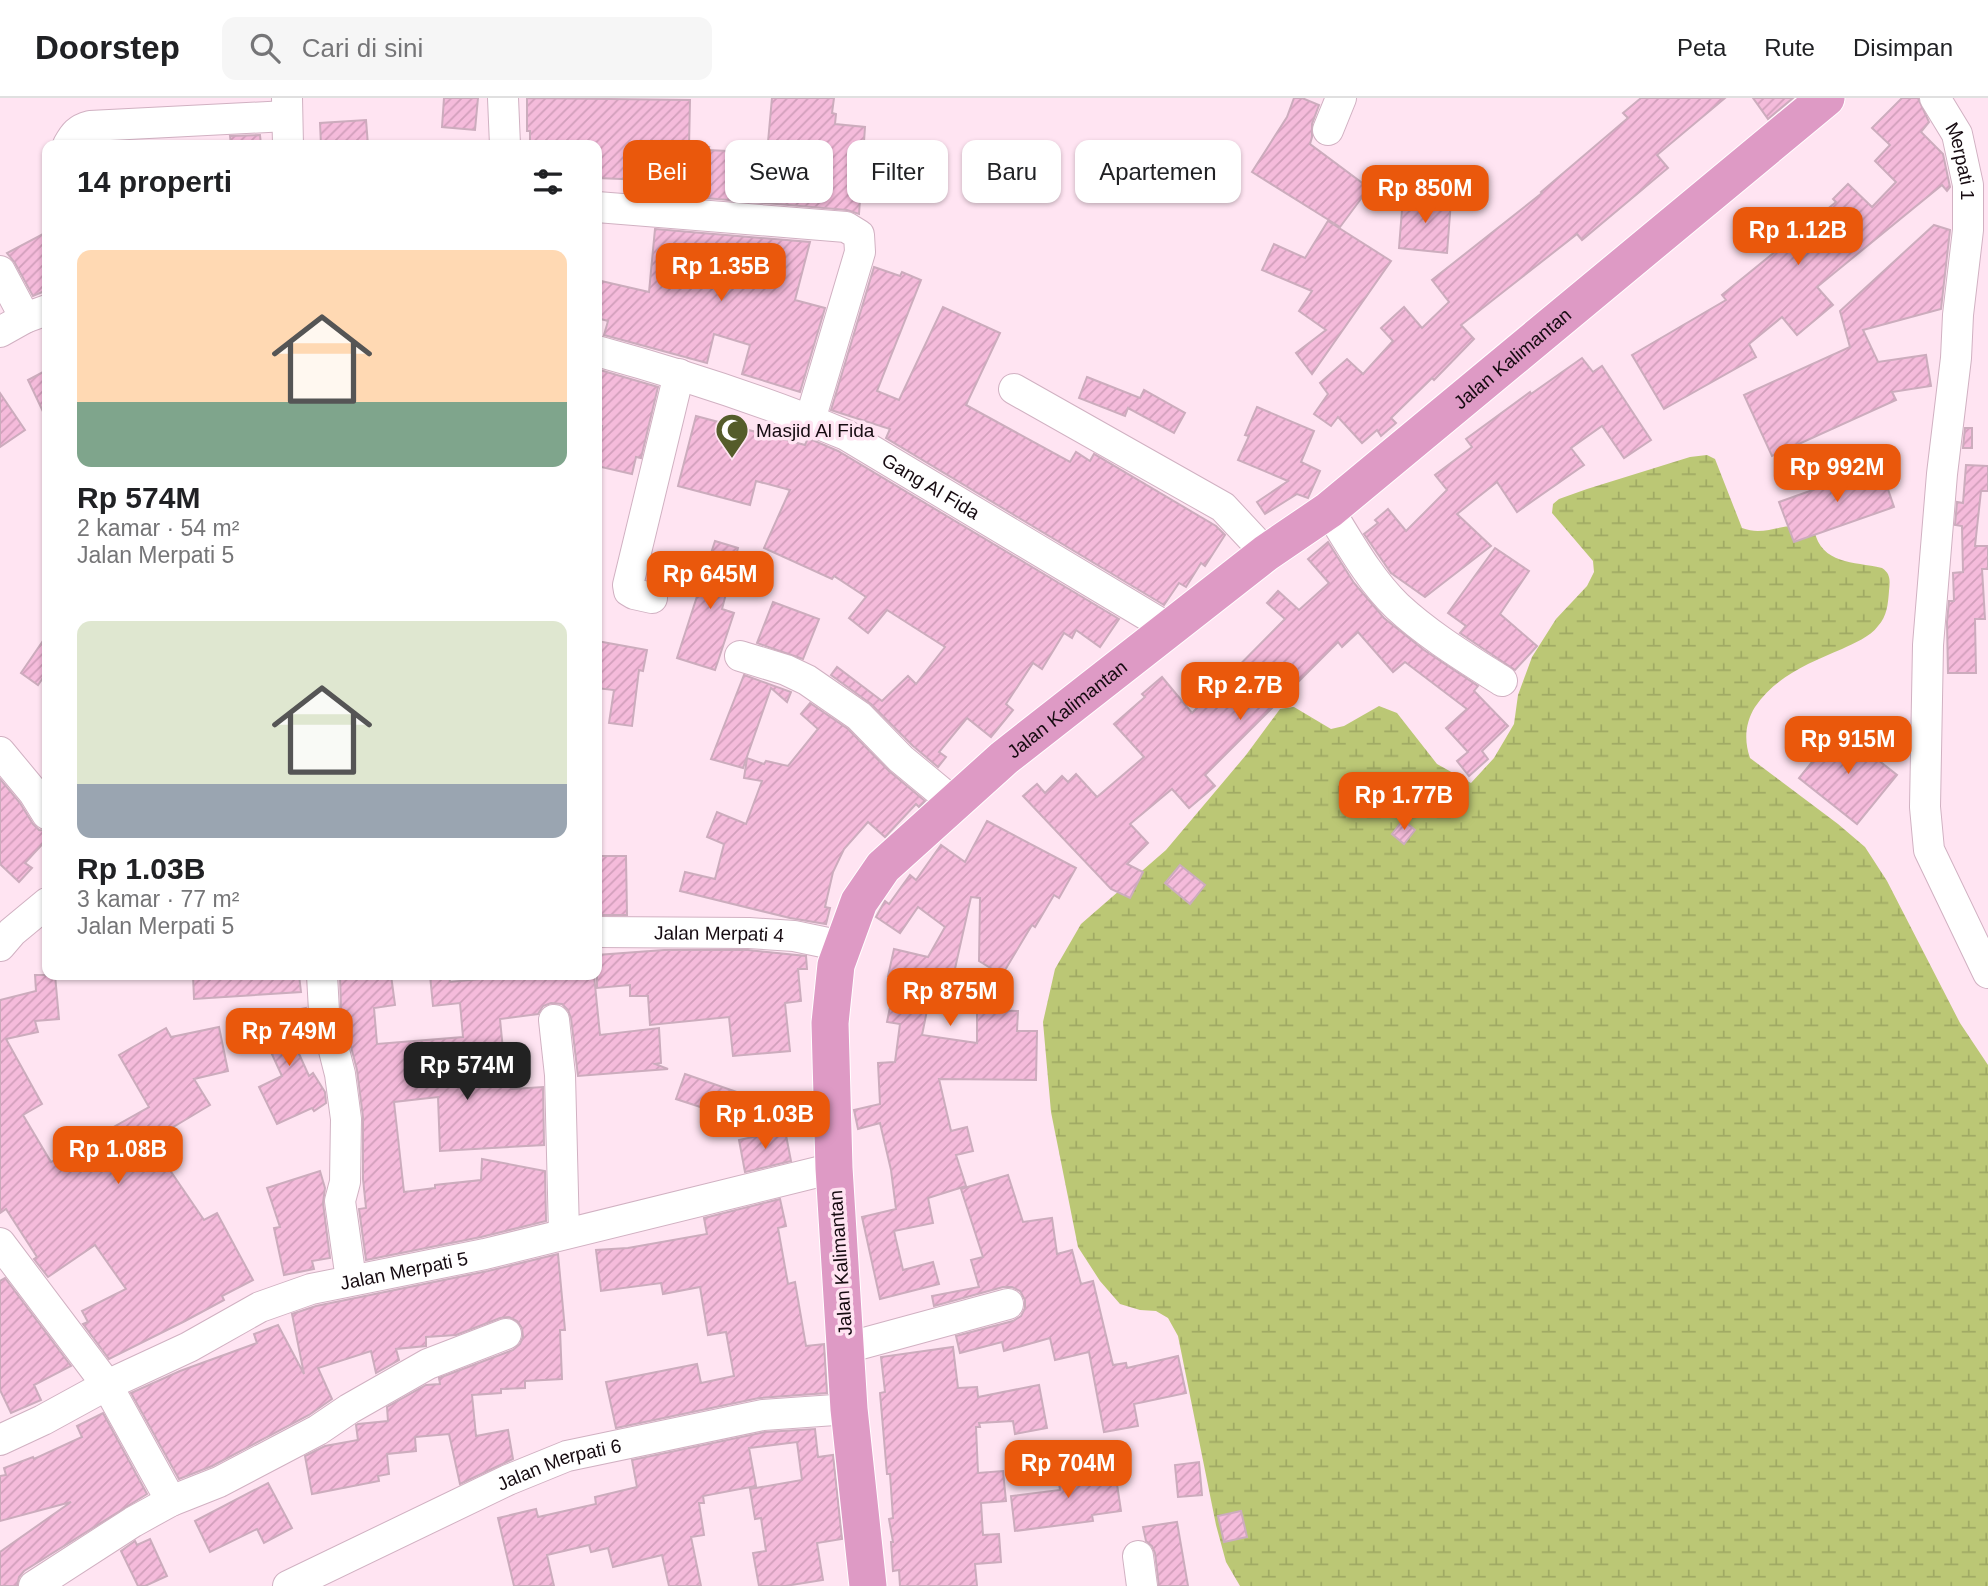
<!DOCTYPE html>
<html lang="id">
<meta charset="utf-8">
<style>
:root{--surface:#fff;--page:#f6f6f6;--text:#202124;--muted:#757577;--line:#e0e0e0;--accent:#ea580c}
body{margin:0;font-family:Helvetica,sans-serif;background:var(--page);color:var(--text);height:100vh;display:flex;flex-direction:column;font-size:26px;white-space:nowrap}
*{box-sizing:border-box;margin:0}
p{font-size:23px;color:var(--muted)}
.icon{flex:none;width:38px;height:38px;fill:none;stroke:currentColor;stroke-width:2;stroke-linecap:round;stroke-linejoin:round}
.map{position:relative;flex:1;overflow:hidden}
.drawer{position:absolute;left:42px;top:42px;width:560px;height:840px;display:flex;flex-direction:column;background:var(--surface);border-radius:14px;box-shadow:0 2px 5px #0004}
.drawer>*{flex:none}
.banner{position:absolute;left:623px;top:42px;width:665px;height:63px;display:flex;gap:14px}
.price{position:absolute;translate:-50% -60px;padding:0 16px;border-radius:14px;background:var(--accent);color:#fff;font-size:23px;line-height:46px;filter:drop-shadow(0 2px 4px #0008)}
.price::after{content:'';position:absolute;left:50%;top:42px;width:21px;height:16px;margin-left:-10px;background:inherit;clip-path:polygon(0 0,100% 0,50% 100%)}
.price.on{background:#222;color:#fff}
ul{padding:0;list-style:none}
li{display:grid;align-content:center;gap:14px;height:371px;padding:0 35px}
li span{display:grid;place-items:center;height:217px;border-radius:14px;color:#555}
li>.icon{margin-inline-start:auto}
span .icon{width:126px;height:126px;fill:#fffc;stroke-width:1}
li b{font-size:30px}
h2{display:flex;justify-content:space-between;align-items:center;height:84px;padding:0 35px;font-size:30px}
.chip{padding:0 24px;border-radius:14px;background:var(--surface);box-shadow:0 2px 5px #0004;font-size:24px;line-height:63px}
.chip.on{background:var(--accent);color:#fff}
header{display:flex;align-items:center;gap:42px;box-sizing:border-box;height:98px;padding:0 35px;background:var(--surface);border-bottom:2px solid var(--line)}
header strong{font-size:33px}
nav{display:flex;gap:38px;margin-inline-start:auto;font-size:24px}
.search{width:490px;height:63px;background:var(--page);display:flex;align-items:center;gap:18px;box-sizing:border-box;padding:0 24px;border-radius:14px;color:var(--muted);font-size:26px}
.map>svg:first-child{display:block}
.wetland{fill:url(#wetland-marsh)}
.building{fill:url(#building-hatch);stroke:#ccacbd;stroke-width:2}
.lines{fill:none;stroke-linecap:round;stroke-linejoin:round}
.minor-casing{stroke:#d1b1c2;stroke-width:32}
.major-casing{stroke:#fff;stroke-width:39}
.minor{stroke:#fff;stroke-width:30}
.major{stroke:#de9ac5;stroke-width:37}
.labels{text-anchor:middle;stroke-width:7;stroke-linejoin:round;paint-order:stroke}
.street-label{font-size:19px;fill:#160b11;stroke:#ffe4f2}
.poi-label{font-size:19px;fill:#160b11;stroke:#ffe4f2;text-anchor:start}
</style>
<header>
<strong>Doorstep</strong>
<div class="search"><svg class="icon" aria-label="search" viewBox="0 0 24 24"><circle cx="10" cy="10" r="6"/><path d="M15 15l6 6"/></svg>Cari di sini</div>
<nav><a>Peta</a><a>Rute</a><a>Disimpan</a></nav>
</header>
<div class="map">
<svg width="1988" height="1488" viewBox="0 0 1988 1488">
<defs>
<pattern id="wetland-marsh" width="20" height="14" patternUnits="userSpaceOnUse" patternTransform="scale(1.75)"><rect width="20" height="14" fill="#bbc775"/><path d="M1 5h8M5 5V1M11 12h8M15 12V8" fill="none" stroke="#a0aa64"/></pattern>
<pattern id="building-hatch" width="6" height="6" patternUnits="userSpaceOnUse" patternTransform="scale(1.75)"><rect width="6" height="6" fill="#f5bbdb"/><path d="M-1 1l2-2M0 6l6-6M5 7l2-2" fill="none" stroke="#d19fbb"/></pattern>
</defs>
<rect width="100%" height="100%" fill="#ffe4f2"/>
<!-- wetland -->
<path class="wetland" d="M 1707,357 L 1715,361 L 1742,430 C 1768,440 1785,420 1814,432 C 1822,467 1853,463 1882,470 C 1891,476 1890,483 1889,493 C 1888,506 1887,518 1878,528 C 1870,539 1854,545 1842,551 C 1809,565 1776,578 1755,609 C 1745,625 1744,643 1750,660 L 1838,726 L 1865,749 L 1887,783 L 1960,925 L 1988,967 L 1988,1488 L 1240,1488 L 1226,1464 L 1216,1427 L 1178,1238 L 1168,1220 L 1156,1213 L 1140,1212 L 1120,1206 L 1100,1183 L 1078,1149 L 1051,1014 L 1043,924 L 1055,871 L 1081,826 L 1166,752 L 1246,657 L 1280,611 L 1294,609 L 1331,631 L 1344,628 L 1379,608 L 1397,615 L 1437,666 L 1471,685 L 1494,660 L 1514,626 L 1518,597 L 1532,559 L 1556,521 L 1587,488 L 1594,474 L 1593,463 L 1552,415 L 1553,406 L 1559,401 L 1587,391 L 1690,359 Z"/>
<!-- building -->
<g class="building">
<polygon points="444,0 478,0 475,32 442,29"/>
<polygon points="527,0 690,2 689,49 709,49 708,52 767,55 772,0 834,0 832,15 836,16 835,26 865,29 859,116 847,112 647,95 647,82 597,80 597,47 530,47 530,33 527,33"/>
<polygon points="1294,0 1302,0 1319,7 1312,26 1312,39 1310,46 1369,90 1340,129 1252,74 1287,19"/>
<polygon points="1641,0 1725,0 1657,57 1668,70 1582,142 1577,136 1461,227 1474,241 1434,282 1432,280 1391,320 1396,325 1381,338 1377,332 1362,345 1338,319 1331,328 1314,316 1328,296 1320,285 1347,261 1363,276 1393,243 1381,230 1404,209 1422,230 1449,204 1432,182 1542,95 1541,94 1628,20 1623,15"/>
<polygon points="1753,0 1793,0 1768,21"/>
<polygon points="1902,0 1918,0 1929,24 1921,34 1943,56 1950,89 1947,93 1942,87 1817,189 1833,207 1797,237 1782,219 1749,246 1756,259 1664,311 1632,257 1726,202 1722,197 1836,104 1833,101 1848,86 1872,109 1896,84 1875,63 1890,47 1872,30"/>
<polygon points="366,22 368,47 321,47 320,25"/>
<polygon points="260,37 261,47 231,47 230,38"/>
<polygon points="1403,99 1451,103 1447,155 1399,150"/>
<polygon points="1328,123 1391,163 1312,276 1296,255 1326,232 1299,213 1312,193 1262,172 1274,146 1305,160"/>
<polygon points="1934,127 1950,132 1941,211 1863,232 1878,264 1926,257 1931,288 1892,294 1896,302 1772,358 1744,297 1850,249 1840,213"/>
<polygon points="655,131 810,144 795,202 825,210 800,294 742,276 750,247 714,236 707,265 604,237 608,223 597,220 597,182 649,194"/>
<polygon points="47,134 47,192 33,198 15,165 7,155"/>
<polygon points="874,169 900,178 902,174 921,182 877,293 899,302 943,209 1000,235 966,307 1070,364 1076,354 1090,363 1094,356 1216,428 1225,437 1205,468 1201,465 1186,489 1179,485 1164,507 886,340 890,331 831,312"/>
<polygon points="1582,260 1593,274 1602,268 1651,342 1624,360 1602,328 1571,350 1584,367 1517,414 1497,384 1457,416 1491,448 1425,499 1391,475 1364,436 1378,425 1375,422 1388,411 1406,433 1447,392 1435,377 1472,349 1466,341 1530,294 1531,296"/>
<polygon points="47,272 47,322 28,282"/>
<polygon points="600,272 658,289 641,360 636,359 632,376 597,368 597,347 602,328 597,327 597,286"/>
<polygon points="1087,279 1140,300 1144,292 1185,315 1174,335 1128,310 1125,318 1079,300"/>
<polygon points="0,295 25,332 0,349"/>
<polygon points="1257,309 1314,333 1301,364 1320,373 1308,400 1297,396 1265,416 1257,404 1288,383 1238,362 1249,338 1245,337"/>
<polygon points="696,318 805,347 808,340 838,353 1119,521 1100,549 1076,532 1072,540 1064,535 1042,571 1033,565 1006,606 1013,612 991,639 967,620 939,654 946,659 938,669 913,648 871,606 831,577 837,569 882,603 908,578 916,586 945,549 887,512 868,535 849,520 866,499 834,478 832,481 764,450 790,392 756,383 750,407 678,388"/>
<polygon points="1965,330 1972,330 1972,350 1963,350"/>
<polygon points="1966,367 1988,368 1988,393 1981,393 1975,448 1988,448 1988,471 1982,471 1985,521 1975,521 1976,575 1948,575 1947,524 1949,503 1954,503 1953,475 1963,474 1962,428 1955,427 1957,404 1963,405"/>
<polygon points="1880,368 1894,409 1794,444 1779,404"/>
<polygon points="715,443 738,450 722,511 734,515 715,572 677,560"/>
<polygon points="1328,444 1354,485 1384,520 1424,552 1478,588 1474,593 1508,628 1482,653 1488,661 1469,678 1457,663 1468,654 1446,630 1467,611 1405,564 1393,574 1358,534 1342,549 1338,544 1205,677 1215,688 1189,710 1172,691 1130,726 1148,745 1127,766 1143,774 1130,800 1111,791 1023,698 1037,686 1045,695 1062,678 1068,684 1076,676 1097,699 1144,659 1114,626 1145,599 1142,596 1162,579 1192,615 1285,521 1267,505 1278,493 1299,512 1329,485 1308,461"/>
<polygon points="1495,450 1529,473 1500,516 1537,548 1515,572 1460,535 1466,528 1448,515"/>
<polygon points="773,504 819,521 803,561 757,545"/>
<polygon points="47,537 47,574 38,587 21,575"/>
<polygon points="597,543 647,552 643,573 639,572 632,628 609,625 614,592 597,590"/>
<polygon points="744,577 791,594 787,604 771,590 743,670 711,661"/>
<polygon points="810,605 848,631 889,673 925,703 919,709 916,706 885,739 868,724 844,751 833,774 825,809 830,810 826,826 790,820 680,793 685,774 715,781 724,746 707,739 717,714 746,726 762,683 744,680 747,660 764,666 766,663 788,668 818,631 801,616"/>
<polygon points="1839,631 1897,677 1857,726 1799,680"/>
<polygon points="0,681 20,705 33,726 39,732 47,733 47,741 25,765 32,770 19,784 0,766"/>
<polygon points="1403,722 1415,732 1404,746 1392,736"/>
<polygon points="987,723 1076,770 1059,800 1054,797 1035,829 1032,827 1002,877 979,863 980,800 971,799 950,893 932,888 922,937 977,945 977,912 1018,913 1017,933 1037,933 1036,982 939,981 951,1033 967,1029 973,1053 956,1057 966,1088 928,1100 933,1125 894,1133 903,1172 933,1164 939,1186 880,1201 862,1119 896,1111 891,1072 880,1025 858,1031 854,1012 880,1006 878,965 895,964 900,926 887,924 896,880 888,878 894,851 928,859 945,829 918,809 900,835 876,819 885,803 889,806 910,777 916,782 941,747 965,764"/>
<polygon points="597,758 626,758 627,817 598,817"/>
<polygon points="1180,767 1205,787 1190,806 1165,785"/>
<polygon points="664,852 748,852 806,858 807,871 798,871 801,903 785,905 790,953 733,958 729,919 650,927 648,898 630,898 630,887 597,890 597,857"/>
<polygon points="35,877 55,877 59,921 35,923 38,934 6,941 42,1006 23,1017 51,1064 67,1054 69,1058 101,1036 149,1009 119,957 166,930 171,939 219,929 228,973 194,981 210,1007 150,1043 204,1122 217,1115 253,1182 222,1198 224,1202 185,1223 109,1261 83,1226 88,1224 82,1213 126,1191 95,1147 48,1179 34,1161 37,1159 6,1111 0,1115 0,902 36,893"/>
<polygon points="193,877 299,877 301,894 194,901"/>
<polygon points="340,877 391,877 395,907 374,910 377,946 463,939 460,905 433,908 430,877 449,877 450,884 490,880 490,877 594,877 600,937 659,930 661,965 655,966 668,971 578,978 571,920 568,912 562,906 551,905 543,908 538,916 500,921 503,952 509,951 512,991 543,989 544,1047 440,1053 438,999 394,1004 404,1094 435,1090 435,1087 481,1082 482,1061 545,1073 546,1123 481,1139 366,1162 359,1111 366,1110 363,1081 363,1019 357,972 341,910"/>
<polygon points="306,910 311,932 290,936 309,978 313,975 325,994 326,1005 314,1013 312,1010 277,1026 259,989 282,978 265,941 262,941 258,920"/>
<polygon points="685,976 740,995 731,1019 676,1001"/>
<polygon points="785,1032 791,1063 745,1074 739,1042"/>
<polygon points="320,1073 325,1090 323,1105 330,1160 312,1163 314,1171 284,1177 274,1130 280,1129 267,1090"/>
<polygon points="1008,1077 1023,1124 1052,1120 1057,1156 1072,1152 1081,1186 1093,1183 1113,1267 1126,1265 1127,1270 1178,1258 1186,1295 1134,1306 1138,1328 1104,1334 1089,1254 1055,1262 1050,1240 1004,1253 1002,1244 960,1255 956,1238 1013,1223 1021,1218 1025,1210 1025,1202 1020,1193 1012,1189 1003,1189 934,1208 932,1198 979,1189 971,1162 983,1159 961,1091"/>
<polygon points="780,1101 786,1128 778,1130 788,1186 795,1184 806,1248 824,1246 827,1295 759,1300 616,1330 606,1284 697,1266 701,1285 734,1278 726,1234 708,1237 700,1189 663,1196 661,1185 601,1193 596,1152 628,1150 707,1136 704,1120"/>
<polygon points="558,1156 565,1232 560,1232 562,1281 525,1283 525,1290 501,1291 501,1295 472,1297 476,1338 508,1332 513,1361 460,1386 449,1336 415,1339 416,1353 387,1356 389,1376 378,1378 379,1383 312,1396 305,1358 325,1348 358,1342 356,1327 358,1326 388,1323 387,1309 426,1287 440,1286 439,1280 513,1252 520,1246 523,1239 522,1230 517,1223 509,1219 500,1220 456,1237 426,1239 426,1248 396,1251 399,1262 376,1275 371,1253 318,1270 332,1301 309,1317 212,1368 179,1381 131,1295 180,1273 257,1245 254,1236 278,1227 304,1276 292,1216 316,1208 488,1173"/>
<polygon points="5,1180 71,1268 34,1287 41,1302 11,1315 0,1292 0,1183"/>
<polygon points="953,1249 958,1290 977,1289 978,1299 1039,1287 1047,1330 1015,1336 1013,1323 979,1325 980,1329 976,1329 978,1375 1003,1373 1006,1403 981,1405 983,1437 999,1436 1001,1464 975,1466 977,1488 900,1488 899,1472 893,1473 891,1444 893,1444 889,1421 893,1420 890,1376 887,1376 880,1295 885,1294 881,1259"/>
<polygon points="103,1315 147,1396 24,1473 19,1479 17,1488 0,1488 0,1454 71,1404 0,1423 0,1378 6,1377 4,1370 33,1359 34,1361 82,1339 77,1328"/>
<polygon points="815,1331 818,1359 833,1357 842,1441 817,1445 823,1482 785,1488 759,1488 753,1455 766,1453 761,1420 755,1421 750,1391 802,1382 797,1344 749,1350 756,1388 703,1398 704,1405 699,1405 704,1437 691,1439 701,1488 669,1488 662,1457 613,1469 608,1450 591,1454 589,1447 547,1457 554,1488 514,1488 498,1420 536,1411 538,1419 596,1406 595,1399 637,1389 632,1362 765,1334"/>
<polygon points="1199,1364 1202,1397 1178,1399 1175,1367"/>
<polygon points="1086,1367 1087,1377 1115,1373 1121,1413 1092,1417 1093,1423 1015,1433 1011,1398 1060,1392 1057,1371"/>
<polygon points="268,1385 292,1430 264,1445 257,1431 210,1454 195,1423"/>
<polygon points="1241,1413 1247,1439 1224,1444 1218,1418"/>
<polygon points="1177,1424 1188,1488 1159,1488 1155,1455 1152,1448 1146,1443 1143,1429"/>
<polygon points="150,1441 167,1478 145,1488 138,1488 121,1453 135,1443 137,1447"/>
</g>
<g class="lines">
<defs>
<g id="minor">
<polyline points="287,0 288,47"/>
<polyline points="503,0 505,47"/>
<path id="s1" d="M 1935,0 L 1957,36 L 1968,87 L 1968,132 L 1958,217 L 1956,260 L 1942,376 L 1928,547 L 1925,709 L 1929,752 L 1988,875"/>
<polyline points="1328,32 1341,0"/>
<path d="M 68,47 C 74,36 78,31 90,28 L 287,18"/>
<polyline points="597,109 846,129 859,137 860,154 810,322"/>
<polyline points="0,173 25,220"/>
<polyline points="0,234 25,220 47,212"/>
<path id="s2" d="M 597,253 C 681,276 765,303 846,337 L 1170,531"/>
<polyline points="1014,291 1223,409 1266,455"/>
<path d="M 1329,412 C 1349,444 1369,481 1397,508 C 1428,537 1466,560 1502,583"/>
<polyline points="652,500 634,496 629,493 628,487 679,276"/>
<polyline points="740,558 786,572 807,582 859,618 901,661 953,704"/>
<polyline points="0,654 34,695 47,716"/>
<path id="s3" d="M 597,834 L 749,835 L 794,838 L 842,848"/>
<polyline points="0,848 12,834 47,805"/>
<polyline points="322,877 324,913 340,976 346,1021 345,1084 340,1103 351,1182"/>
<polyline points="554,922 560,977 564,1135"/>
<polyline points="0,1145 107,1287 171,1403"/>
<polyline points="846,1250 1008,1206"/>
<path id="s4" d="M 0,1342 L 43,1322 L 107,1287 L 189,1249 L 260,1209 L 311,1191 L 485,1156 L 834,1070"/>
<polyline points="1138,1458 1142,1488"/>
<polyline points="34,1488 133,1424 171,1403 219,1384 318,1332 349,1311 428,1266 506,1236"/>
<path id="s5" d="M 288,1488 L 508,1382 L 567,1358 L 763,1317 L 849,1311"/>
</g>
<g id="major">
<path id="s6" d="M 868,1488 L 849,1311 L 834,1070 L 830,925 L 836,867 L 859,804 L 883,769 L 1004,660 L 1266,455 L 1329,412 L 1826,0"/>
</g>
</defs>
<!-- minor casing -->
<use href="#minor" class="minor-casing"/>
<!-- major casing -->
<use href="#major" class="major-casing"/>
<!-- minor -->
<use href="#minor" class="minor"/>
<!-- major -->
<use href="#major" class="major"/>
</g>
<!-- icons -->
<defs>
<symbol id="mosque-pin" viewBox="-11 -11 22 30"><path d="M0 17L-7.5 6A9.5 9.5 0 1 1 7.5 6Z" fill="#555c2a" stroke="#ffe4f2"/><path d="M3.5-4.9A6 6 0 1 0 3.5 4.9A5 5 0 1 1 3.5-4.9Z" fill="#fff"/></symbol>
</defs>
<g fill-rule="evenodd">
<use href="#mosque-pin" x="713" y="313" width="38" height="52"/>
</g>
<g class="labels">
<!-- street labels -->
<g class="street-label">
<text dy="7" stroke="none"><textPath href="#s1" startOffset="70">Merpati 1</textPath></text>
<text dy="7" stroke="none"><textPath href="#s6" startOffset="1542">Jalan Kalimantan</textPath></text>
<text dy="7" stroke="none"><textPath href="#s2" startOffset="362">Gang Al Fida</textPath></text>
<text dy="7" stroke="none"><textPath href="#s6" startOffset="975">Jalan Kalimantan</textPath></text>
<text dy="7" stroke="none"><textPath href="#s3" startOffset="122">Jalan Merpati 4</textPath></text>
<text transform="translate(840 1165) rotate(-94)" y="7">Jalan Kalimantan</text>
<text dy="7" stroke="none"><textPath href="#s4" startOffset="441">Jalan Merpati 5</textPath></text>
<text dy="7" stroke="none"><textPath href="#s5" startOffset="298">Jalan Merpati 6</textPath></text>
</g>
<!-- poi labels -->
<g class="poi-label">
<text x="756" y="339">Masjid Al Fida</text>
</g>
</g>
</svg>
<b class="price" style="left:1425px;top:127px">Rp 850M</b>
<b class="price" style="left:1798px;top:169px">Rp 1.12B</b>
<b class="price" style="left:721px;top:205px">Rp 1.35B</b>
<b class="price" style="left:1837px;top:406px">Rp 992M</b>
<b class="price" style="left:710px;top:513px">Rp 645M</b>
<b class="price" style="left:1240px;top:624px">Rp 2.7B</b>
<b class="price" style="left:1848px;top:678px">Rp 915M</b>
<b class="price" style="left:1404px;top:734px">Rp 1.77B</b>
<b class="price" style="left:950px;top:930px">Rp 875M</b>
<b class="price" style="left:289px;top:970px">Rp 749M</b>
<b class="price on" style="left:467px;top:1004px">Rp 574M</b>
<b class="price" style="left:765px;top:1053px">Rp 1.03B</b>
<b class="price" style="left:118px;top:1088px">Rp 1.08B</b>
<b class="price" style="left:1068px;top:1402px">Rp 704M</b>
<div class="banner">
<a class="chip on">Beli</a>
<a class="chip">Sewa</a>
<a class="chip">Filter</a>
<a class="chip">Baru</a>
<a class="chip">Apartemen</a>
</div>
<section class="drawer">
<h2>14 properti<svg class="icon" aria-label="filters" viewBox="0 0 24 24"><path d="M4 7h16M4 17h16"/><circle cx="9" cy="7" r="2"/><circle cx="15" cy="17" r="2"/></svg></h2>
<ul>
<li><span style="background:linear-gradient(#ffd9b3 70%,#7fa58c 0)"><svg class="icon" aria-label="home" viewBox="0 0 24 24"><path d="M3 11l9-7 9 7M6 9v11h12V9"/></svg></span><div><b>Rp 574M</b><p>2 kamar · 54 m²</p><p>Jalan Merpati 5</p></div></li>
<li><span style="background:linear-gradient(#dfe7d0 75%,#9aa5b1 0)"><svg class="icon" aria-label="home" viewBox="0 0 24 24"><path d="M3 11l9-7 9 7M6 9v11h12V9"/></svg></span><div><b>Rp 1.03B</b><p>3 kamar · 77 m²</p><p>Jalan Merpati 5</p></div></li>
</ul>
</section>
</div>
